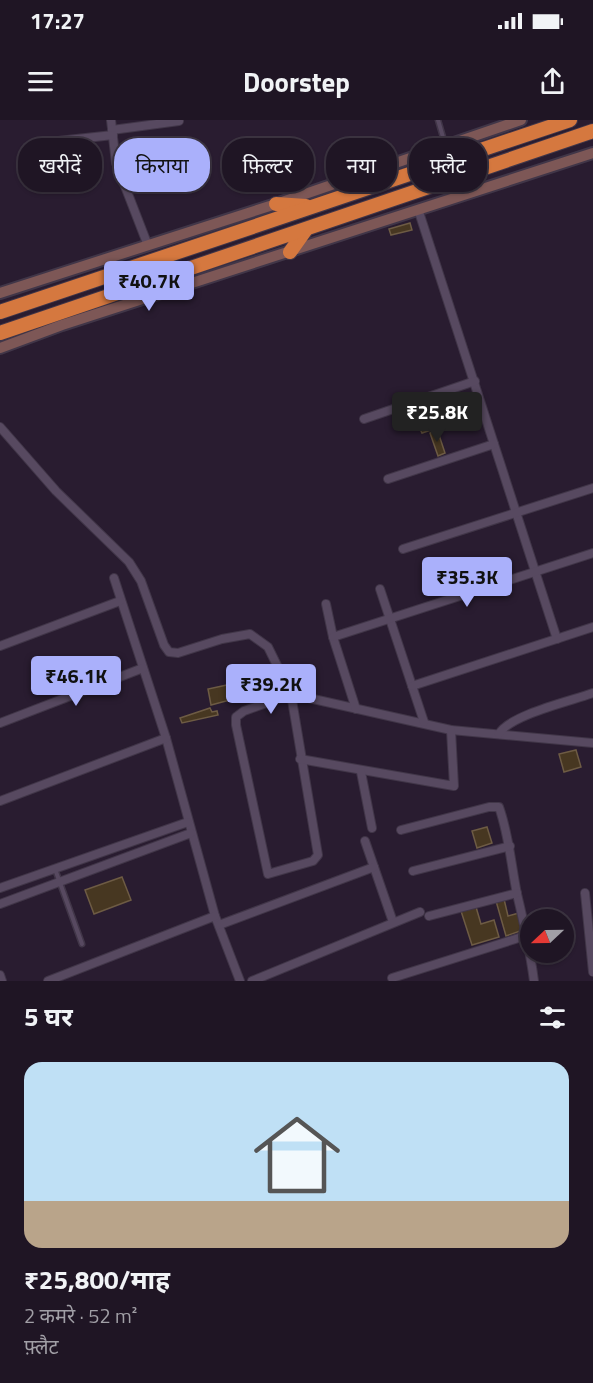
<!DOCTYPE html>
<html lang="hi">
<meta charset="utf-8">
<style>
:root{--surface:#1f1524;--page:#271e2c;--text:#f1f3f6;--muted:#a19fa6;--line:#3c3441;--accent:#aab0fb}
body{margin:0;font-family:"Titillium Web","Noto Sans Devanagari",sans-serif;background:var(--page);color:var(--text);height:100vh;display:flex;flex-direction:column;font-size:22px;white-space:nowrap}
*{box-sizing:border-box;margin:0}
p{font-size:20px;color:var(--muted)}
.icon{flex:none;width:33px;height:33px;fill:none;stroke:currentColor;stroke-width:2;stroke-linecap:round;stroke-linejoin:round}
.map{position:relative;height:861px;overflow:hidden}
.panel{display:flex;flex-direction:column;background:var(--surface);flex:1}
.panel>*{flex:none}
.guide{position:absolute;left:18px;top:18px;width:558px;height:54px;display:flex;gap:12px}
.needle{width:39px;rotate:248deg}
.fabs{position:absolute;left:520px;top:789px;display:grid;gap:12px}
.fabs a{display:grid;place-items:center;width:54px;height:54px;border-radius:50%;background:var(--surface);box-shadow:0 2px 4px #0004,0 0 0 2px var(--line);font-size:30px}
.price{position:absolute;translate:-50% -51px;padding:0 14px;border-radius:6px;background:var(--accent);color:#111;font-size:20px;line-height:39px;filter:drop-shadow(0 2px 3px #0008)}
.price::after{content:'';position:absolute;left:50%;top:36px;width:18px;height:14px;margin-left:-9px;background:inherit;clip-path:polygon(0 0,100% 0,50% 100%)}
.price.on{background:#222;color:#fff}
ul{padding:0;list-style:none}
li{display:grid;align-content:center;gap:12px;height:318px;padding:0 24px}
li+li{border-top:2px solid var(--line)}
li span{display:grid;place-items:center;height:186px;border-radius:18px;color:#555}
li>.icon{margin-inline-start:auto}
span .icon{width:108px;height:108px;fill:#fffc;stroke-width:1}
li b{font-size:26px}
h2{display:flex;justify-content:space-between;align-items:center;height:72px;padding:0 24px;font-size:26px}
.pill{padding:0 21px;border-radius:24px;background:var(--surface);box-shadow:0 2px 4px #0004,0 0 0 2px var(--line);font-size:21px;line-height:54px}
.pill.on{background:var(--accent);color:#111}
.status{display:flex;justify-content:space-between;align-items:center;height:42px;padding:0 30px;background:var(--surface);direction:ltr}
.status svg{height:16px;fill:currentColor}
header{display:flex;justify-content:space-between;align-items:center;height:78px;padding:0 24px;background:var(--surface);font-size:27px;font-weight:700}
.map>svg:first-child{display:block}
.building{fill:#473721;stroke:#6d5b44;stroke-width:1.5}
.lines{fill:none;stroke-linecap:round;stroke-linejoin:round}
.lane-casing{stroke:#413648;stroke-width:7}
.street-casing{stroke:#413648;stroke-width:10}
.secondary-casing{stroke:#413648;stroke-width:14}
.highway-casing{stroke:#413648;stroke-width:16}
.lane{stroke:#574960;stroke-width:4}
.street{stroke:#574960;stroke-width:8}
.secondary{stroke:#7d5756;stroke-width:10}
.highway{stroke:#d5783f;stroke-width:14}
</style>
<div class="status"><b>17:27</b><svg viewBox="0 0 49 12"><path d="M0 12V9h3v3zM5 12V6h3v6zM10 12V3h3v9zM15 12V0h3v12zM26 1h20v11H26zM47 4h2v5h-2z"/></svg></div>
<header><svg class="icon" aria-label="menu" viewBox="0 0 24 24"><path d="M4 6h16M4 12h16M4 18h16"/></svg>Doorstep<svg class="icon" aria-label="share" viewBox="0 0 24 24"><path d="M12 15V3M7 8l5-5 5 5M5 13v7h14v-7"/></svg></header>
<div class="map">
<svg width="593" height="861" viewBox="0 0 593 861">
<rect width="100%" height="100%" fill="#291c30"/>
<!-- building -->
<g class="building">
<polygon points="410,103 412,110 391,115 389,109"/>
<polygon points="424,280 437,308 422,313 412,292 414,291 412,284"/>
<polygon points="437,309 445,333 438,336 430,313"/>
<polygon points="227,565 230,580 211,585 208,569"/>
<polygon points="210,588 212,592 217,591 218,595 182,603 180,598"/>
<polygon points="576,630 581,647 564,652 559,634"/>
<polygon points="487,707 492,723 477,728 472,711"/>
<polygon points="122,757 131,780 94,794 85,770"/>
<polygon points="504,779 508,796 519,793 523,810 506,816 496,781"/>
<polygon points="476,787 481,804 494,800 499,817 472,825 461,791"/>
</g>
<g class="lines">
<defs>
<g id="lane">
<polyline points="438,0 445,24"/>
<polyline points="55,749 82,824"/>
</g>
<g id="street">
<polyline points="111,0 116,43 147,123"/>
<polyline points="112,10 179,1"/>
<polyline points="40,23 113,15"/>
<polyline points="418,89 557,519"/>
<polyline points="364,299 475,261"/>
<polyline points="0,307 56,371 129,442 141,461 164,525 169,532 178,533 222,519 250,514 268,527 291,574 451,610 593,623"/>
<polyline points="388,359 494,324"/>
<polyline points="403,429 593,368"/>
<polyline points="114,458 166,618 215,796 240,861"/>
<polyline points="380,469 424,602"/>
<polyline points="326,484 333,517 356,589"/>
<polyline points="333,517 593,433"/>
<polyline points="0,526 120,481"/>
<polyline points="412,566 593,507"/>
<polygon points="291,574 318,735 313,741 268,754 236,605 236,597 244,591"/>
<polyline points="0,603 143,548"/>
<path d="M 499,614 C 509,595 571,581 593,573"/>
<polyline points="300,639 454,666 451,610"/>
<polyline points="361,652 372,708"/>
<polyline points="0,681 166,618"/>
<path d="M 401,710 L 489,687 L 499,687 C 509,715 511,744 517,774 C 524,803 530,831 534,861"/>
<polyline points="365,721 393,802"/>
<polyline points="413,751 510,726"/>
<polyline points="0,768 188,702"/>
<polyline points="585,773 593,852"/>
<polyline points="0,784 191,713"/>
<polyline points="429,796 517,773"/>
<polyline points="219,805 374,747"/>
<polyline points="0,855 2,861"/>
<polyline points="392,858 528,815"/>
<polyline points="48,861 215,796"/>
<polyline points="252,861 420,792"/>
</g>
<g id="secondary">
<polyline points="0,173 276,84 521,0"/>
<polyline points="0,228 62,205 593,33"/>
</g>
<g id="highway">
<polyline points="276,84 306,86"/>
<polyline points="290,132 305,111"/>
<polyline points="0,192 570,0"/>
<polyline points="0,213 593,11"/>
</g>
</defs>
<!-- lane casing -->
<use href="#lane" class="lane-casing"/>
<!-- street casing -->
<use href="#street" class="street-casing"/>
<!-- secondary casing -->
<use href="#secondary" class="secondary-casing"/>
<!-- highway casing -->
<use href="#highway" class="highway-casing"/>
<!-- lane -->
<use href="#lane" class="lane"/>
<!-- street -->
<use href="#street" class="street"/>
<!-- secondary -->
<use href="#secondary" class="secondary"/>
<!-- highway -->
<use href="#highway" class="highway"/>
</g>
</svg>
<div class="fabs">
<a><svg class="needle" viewBox="-14 -14 28 28"><path d="M0-13l5 13h-10z" fill="#e53935"/><path d="M0 13l5-13h-10z" fill="#a19fa6"/></svg></a>
</div>
<b class="price" style="left:149px;top:192px">₹40.7K</b>
<b class="price on" style="left:437px;top:323px">₹25.8K</b>
<b class="price" style="left:467px;top:488px">₹35.3K</b>
<b class="price" style="left:76px;top:587px">₹46.1K</b>
<b class="price" style="left:271px;top:595px">₹39.2K</b>
<div class="guide">
<a class="pill">खरीदें</a>
<a class="pill on">किराया</a>
<a class="pill">फ़िल्टर</a>
<a class="pill">नया</a>
<a class="pill">फ़्लैट</a>
</div>
</div>
<section class="panel">
<h2>5 घर<svg class="icon" aria-label="filters" viewBox="0 0 24 24"><path d="M4 7h16M4 17h16"/><circle cx="9" cy="7" r="2"/><circle cx="15" cy="17" r="2"/></svg></h2>
<ul>
<li><span style="background:linear-gradient(#bfe0f5 75%,#b9a48a 0)"><svg class="icon" aria-label="home" viewBox="0 0 24 24"><path d="M3 11l9-7 9 7M6 9v11h12V9"/></svg></span><div><b>₹25,800/माह</b><p>2 कमरे · 52 m²</p><p>फ़्लैट</p></div></li>
</ul>
</section>
